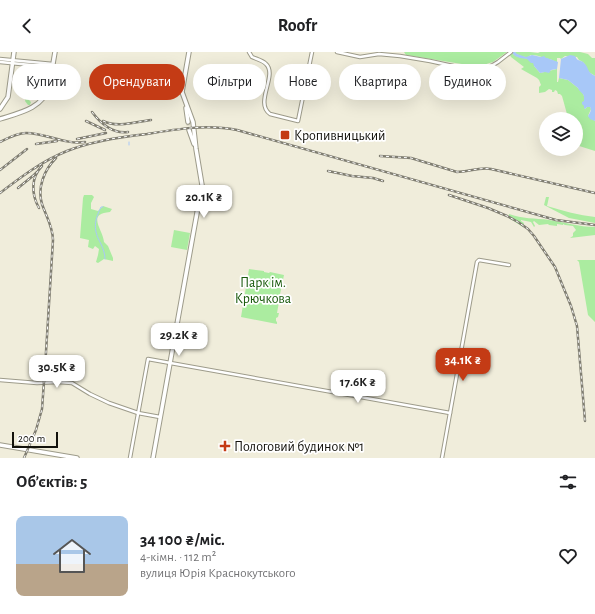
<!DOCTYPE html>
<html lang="uk">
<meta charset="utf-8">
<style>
:root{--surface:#fff;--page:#f6f6f6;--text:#202124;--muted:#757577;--line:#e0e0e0;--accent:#c43b15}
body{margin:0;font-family:"Alegreya Sans",sans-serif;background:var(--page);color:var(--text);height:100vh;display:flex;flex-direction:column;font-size:15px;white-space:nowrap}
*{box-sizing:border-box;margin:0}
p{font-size:13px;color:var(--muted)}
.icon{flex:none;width:22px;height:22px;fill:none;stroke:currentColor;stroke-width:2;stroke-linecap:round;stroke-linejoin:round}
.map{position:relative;height:406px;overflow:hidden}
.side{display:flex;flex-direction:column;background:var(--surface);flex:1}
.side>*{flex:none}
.guide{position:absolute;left:12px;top:12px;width:571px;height:36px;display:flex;gap:8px}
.fabs{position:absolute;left:539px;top:60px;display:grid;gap:8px}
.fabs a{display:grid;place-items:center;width:44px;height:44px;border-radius:50%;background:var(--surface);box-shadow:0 4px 16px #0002;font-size:20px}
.scale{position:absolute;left:12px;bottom:10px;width:46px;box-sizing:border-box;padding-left:4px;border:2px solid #13120c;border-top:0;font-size:11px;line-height:14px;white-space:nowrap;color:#13120c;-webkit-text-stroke:3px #fff;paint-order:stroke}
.price{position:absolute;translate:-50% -34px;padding:0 9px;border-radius:8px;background:#fff;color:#222;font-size:13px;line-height:26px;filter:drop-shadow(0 1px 2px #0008)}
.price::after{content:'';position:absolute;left:50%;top:24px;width:12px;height:9px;margin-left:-6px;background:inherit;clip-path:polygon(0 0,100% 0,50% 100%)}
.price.current{background:var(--accent);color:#fff}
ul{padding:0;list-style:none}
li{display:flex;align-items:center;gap:12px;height:100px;padding:0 16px}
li+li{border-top:1px solid var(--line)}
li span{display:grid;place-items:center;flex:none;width:112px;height:80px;border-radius:8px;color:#555}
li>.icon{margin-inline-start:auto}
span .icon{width:48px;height:48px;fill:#fffc;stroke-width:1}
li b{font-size:17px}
h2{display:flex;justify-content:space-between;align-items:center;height:48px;padding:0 16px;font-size:17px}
.pill{padding:0 14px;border-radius:18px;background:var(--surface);box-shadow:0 4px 16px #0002;font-size:14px;line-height:36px}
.pill.current{background:var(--accent);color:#fff}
header{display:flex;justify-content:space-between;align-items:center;height:52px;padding:0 16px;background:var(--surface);font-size:18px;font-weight:700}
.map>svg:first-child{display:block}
.green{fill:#abeca0}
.water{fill:#a8c8f8}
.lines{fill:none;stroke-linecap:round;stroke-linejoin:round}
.stream{stroke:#a8c8f8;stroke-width:1}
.major-tunnel{stroke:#cfccbc;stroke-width:3.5;stroke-dasharray:3.5 2;stroke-linecap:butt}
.minor-casing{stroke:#9d9b8a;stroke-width:4.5}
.major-casing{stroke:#9d9b8a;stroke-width:5.5}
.minor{stroke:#fff;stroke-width:2.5}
.major{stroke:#fff;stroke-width:3.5}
.rail-casing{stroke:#7f7d71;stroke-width:2.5}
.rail{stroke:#fff;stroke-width:1;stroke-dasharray:3;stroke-linecap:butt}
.poi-dot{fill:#c43b15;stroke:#fff;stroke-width:1.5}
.labels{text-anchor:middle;stroke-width:3.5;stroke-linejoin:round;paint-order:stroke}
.poi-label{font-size:14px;fill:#13120c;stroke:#fff;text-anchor:start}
.park-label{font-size:14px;fill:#18590b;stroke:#fff}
</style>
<header><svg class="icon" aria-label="back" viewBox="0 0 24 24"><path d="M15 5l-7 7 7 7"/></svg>Roofr<svg class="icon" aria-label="heart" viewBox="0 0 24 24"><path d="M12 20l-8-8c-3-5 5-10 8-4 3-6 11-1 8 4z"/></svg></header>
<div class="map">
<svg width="595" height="406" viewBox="0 0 595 406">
<rect width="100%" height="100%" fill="#f0eddb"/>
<!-- green -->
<g class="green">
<polygon points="404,0 507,0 493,10 480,14 468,13 406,3"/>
<path d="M 515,0 L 530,0 L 538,1 L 540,0 L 580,0 L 588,2 L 592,6 L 595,6 L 595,24 C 594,23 590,21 589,20 C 584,15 587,11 579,8 L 577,5 L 565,4 L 561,7 L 560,6 L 557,6 L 557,10 L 556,10 L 550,7 L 549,8 C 544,6 538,3 532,3 C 528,3 531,5 526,5 C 522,5 520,3 516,2 Z"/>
<path d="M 512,1 C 517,6 522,5 528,7 C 530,8 532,10 534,11 L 534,14 L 540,21 L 557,17 L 557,30 L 558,30 L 559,26 L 568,28 L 578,36 C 580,39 583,40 584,44 C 586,48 583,52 585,57 L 587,55 L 590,55 L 591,57 L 588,64 L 595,69 L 595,99 L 576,93 L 576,67 L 571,67 L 571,63 L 567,62 L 562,44 L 560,42 L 558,42 L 557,39 L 555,38 L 554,40 L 552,40 L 552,38 L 549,37 L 545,40 L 539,41 L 539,35 L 541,33 L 539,28 L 537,26 L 521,17 L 524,15 L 511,5 L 510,3 Z"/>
<polygon points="18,19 22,20 22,26 25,27 29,26 28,35 37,45 37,48 35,44 31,41 31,43 28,47 31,50 30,53 28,53 25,49 26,45 25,38 16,35 17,34 18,34 25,35 26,34 26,31 17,29 14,29 14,27 17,26"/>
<path d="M 84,143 L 92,143 L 94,145 L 91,151 L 91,157 L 98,159 L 103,154 L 112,157 L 110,160 C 86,162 103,177 104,190 L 108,194 L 113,206 L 113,209 L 104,207 L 98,211 L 96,210 L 98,203 L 99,197 L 95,194 L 93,197 L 88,195 L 89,188 L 80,186 L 83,146 Z"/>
<path d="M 546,145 L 549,145 L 547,154 C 563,159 579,163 595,165 L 595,171 L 569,166 L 544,153 Z"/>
<path d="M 509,162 C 522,167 535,166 549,168 C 564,170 579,175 595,175 L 595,183 L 570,186 L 573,184 L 573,181 L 576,178 L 573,174 L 565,173 L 563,172 L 563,173 L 557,172 L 557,174 L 549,173 L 548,172 L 539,173 L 534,169 L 533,170 L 535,174 L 534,175 L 531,170 L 521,168 L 521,169 L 524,171 L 523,175 L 509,166 Z"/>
<polygon points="174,178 190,181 187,198 171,195"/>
<polygon points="577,208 595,208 595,270 588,263 579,210"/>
<polygon points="249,217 264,219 264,220 269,221 270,220 284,223 279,247 279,250 277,261 279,261 278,265 276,266 276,269 277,270 277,272 241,265"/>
</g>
<!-- water -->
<g class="water">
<polygon points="511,0 515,0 517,2 526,5 532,3 541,5 544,4 546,6 548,6 549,7 550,7 558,10 557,17 551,18 549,21 545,20 540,21 534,14 533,11 531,11 527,7 520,6 515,4"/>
<path d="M 570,3 C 578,4 574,5 578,8 C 580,9 583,9 584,11 C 590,17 586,19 595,24 L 595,69 L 590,67 L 588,64 C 590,61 592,58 590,55 L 587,55 L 585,57 L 584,56 L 584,54 L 582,52 L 582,50 L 584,49 C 584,47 584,46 584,45 C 584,41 579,40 578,36 L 568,28 L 559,26 L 561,7 Z"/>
</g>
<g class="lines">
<!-- stream -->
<g class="stream">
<polyline points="148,32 149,29"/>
<polyline points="129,93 129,90"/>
<path d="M 103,155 L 101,155 C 94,169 93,178 101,192 C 103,197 105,201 105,207"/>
</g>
<!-- major-tunnel -->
<polyline class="major-tunnel" points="188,70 189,78"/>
<defs>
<g id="minor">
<path d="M 249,0 L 252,5 C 256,7 262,8 266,12 C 278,23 254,51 270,62 L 298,69 L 312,0"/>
<polyline points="337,0 360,5 379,2 400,4 430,9 462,16 477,17 488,15 493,13 498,10 511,0"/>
<polyline points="0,7 53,12"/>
<polyline points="0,10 52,15"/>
<polyline points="0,328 37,331 58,330 72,331 90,342 109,351 138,361 160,365"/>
<polyline points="130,406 148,307 450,361"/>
<polyline points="442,406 477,210 479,208 509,213"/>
</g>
<g id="major">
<polyline points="186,56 188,70"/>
<polyline points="0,57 8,45 14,0"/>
<path d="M 0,67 C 19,61 42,57 49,35 L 55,0"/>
<polyline points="189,78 194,92"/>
<polyline points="0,393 77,406"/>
<polyline points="153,406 202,133 196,97 193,70 182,40 189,0"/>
</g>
</defs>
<!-- minor casing -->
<use href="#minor" class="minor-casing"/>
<!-- major casing -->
<use href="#major" class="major-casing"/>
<!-- minor -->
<use href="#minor" class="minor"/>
<!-- major -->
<use href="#major" class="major"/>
<defs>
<g id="rail">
<path d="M 92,60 C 101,72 112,82 128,80"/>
<polyline points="86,69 105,78"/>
<path d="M 103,69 C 118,76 135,70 151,68"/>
<polyline points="77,87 106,81"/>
<path d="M 0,90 C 8,86 17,81 26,81 C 46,81 65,93 85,90"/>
<polyline points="36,92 57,89"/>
<path d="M 380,104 L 411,106 L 457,120 C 468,120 479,115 491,117 L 595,141"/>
<polyline points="0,118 27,97"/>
<polyline points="328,119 352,124 373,126 383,129"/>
<polyline points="18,136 34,123 37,120"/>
<path d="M 0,141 C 21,125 42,109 67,99 C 92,89 120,85 147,82 C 177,77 207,72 237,78 L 556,168 L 595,173"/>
<polyline points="449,143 488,156 507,164 518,170 528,177 534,184 555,215 571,254 577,274 585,369"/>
<path d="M 39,156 C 31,142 31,125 42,114"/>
<path d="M 24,406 L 36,378 L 42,357 L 45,316 L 53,188 C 53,175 46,164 42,152 C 37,136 44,118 56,106"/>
</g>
</defs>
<!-- rail casing -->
<use href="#rail" class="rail-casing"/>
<!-- rail -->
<use href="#rail" class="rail"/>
</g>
<!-- markers -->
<g class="poi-dot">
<rect x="280" y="78" width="10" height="10" rx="2"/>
<path d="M223 388h4v4h4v4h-4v4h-4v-4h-4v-4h4z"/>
</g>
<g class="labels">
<!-- poi labels -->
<g class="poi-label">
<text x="294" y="88">Кропивницький</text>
<text x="234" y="399">Пологовий будинок №1</text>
</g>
<!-- park labels -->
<g class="park-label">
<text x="263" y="235">Парк ім.<tspan x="263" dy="16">Крючкова</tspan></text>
</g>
</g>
</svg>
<div class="fabs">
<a><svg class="icon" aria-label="layers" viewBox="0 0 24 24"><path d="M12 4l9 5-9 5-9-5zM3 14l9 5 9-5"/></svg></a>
</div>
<div class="scale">200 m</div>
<b class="price" style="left:204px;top:167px">20.1K ₴</b>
<b class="price" style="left:179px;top:305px">29.2K ₴</b>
<b class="price current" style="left:463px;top:330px">34.1K ₴</b>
<b class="price" style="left:57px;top:337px">30.5K ₴</b>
<b class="price" style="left:358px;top:352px">17.6K ₴</b>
<div class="guide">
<a class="pill">Купити</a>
<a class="pill current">Орендувати</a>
<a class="pill">Фільтри</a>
<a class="pill">Нове</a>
<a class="pill">Квартира</a>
<a class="pill">Будинок</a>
</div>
</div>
<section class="side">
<h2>Об’єктів: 5<svg class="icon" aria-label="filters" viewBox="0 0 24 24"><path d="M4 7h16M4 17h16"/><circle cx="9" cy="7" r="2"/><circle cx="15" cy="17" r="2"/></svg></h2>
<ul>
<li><span style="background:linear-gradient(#a9c7e8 60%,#b9a48a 0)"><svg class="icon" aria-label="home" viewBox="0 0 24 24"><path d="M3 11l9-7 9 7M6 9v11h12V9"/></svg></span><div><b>34 100 ₴/міс.</b><p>4-кімн. · 112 m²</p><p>вулиця Юрія Краснокутського</p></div><svg class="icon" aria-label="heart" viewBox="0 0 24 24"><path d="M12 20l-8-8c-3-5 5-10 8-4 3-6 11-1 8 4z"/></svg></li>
</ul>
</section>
